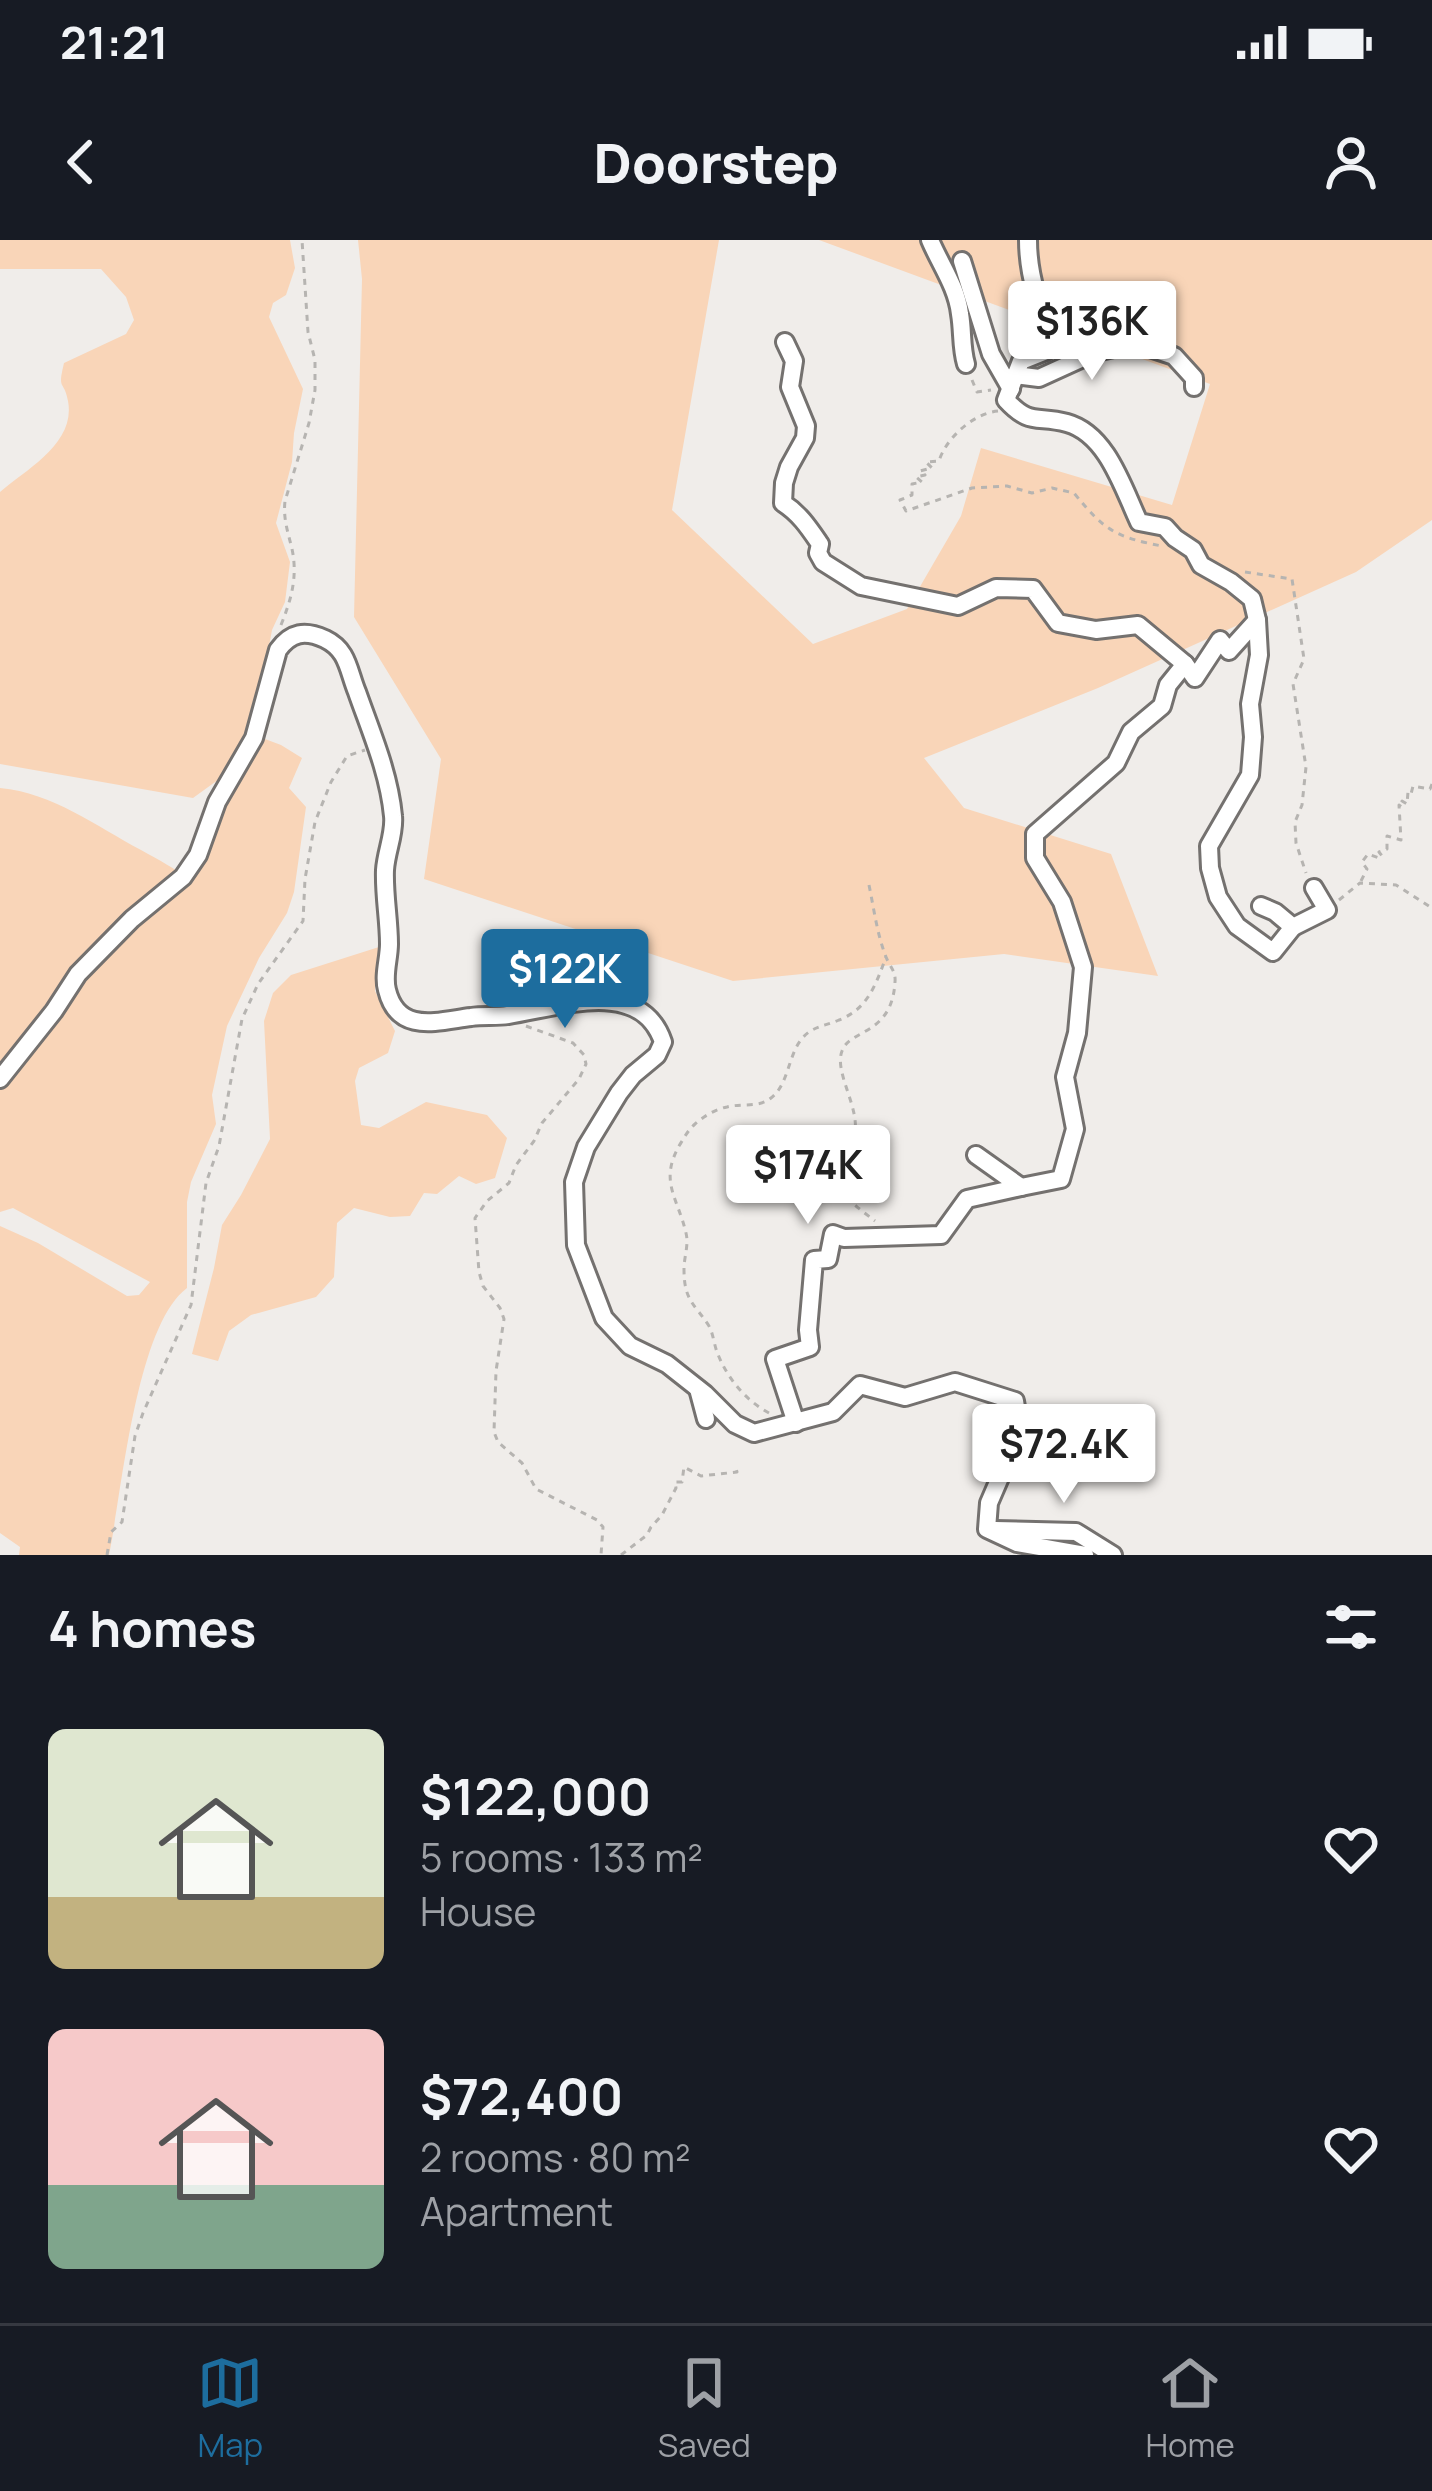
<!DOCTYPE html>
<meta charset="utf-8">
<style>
:root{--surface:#171b24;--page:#242831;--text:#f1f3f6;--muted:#9ea1a6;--line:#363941;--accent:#1d6d9e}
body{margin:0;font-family:Manrope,sans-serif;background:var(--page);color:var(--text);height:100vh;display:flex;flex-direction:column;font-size:45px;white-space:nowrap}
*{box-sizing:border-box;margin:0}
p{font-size:39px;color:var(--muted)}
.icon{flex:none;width:66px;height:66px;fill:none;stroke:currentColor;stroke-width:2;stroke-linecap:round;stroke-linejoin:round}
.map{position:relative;height:1315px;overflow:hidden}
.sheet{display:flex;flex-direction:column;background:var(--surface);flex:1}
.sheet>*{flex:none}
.price{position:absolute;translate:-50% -102px;padding:0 27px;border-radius:12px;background:#fff;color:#222;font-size:39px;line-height:78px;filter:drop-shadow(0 3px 6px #0008)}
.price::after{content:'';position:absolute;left:50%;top:72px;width:36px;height:27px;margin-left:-18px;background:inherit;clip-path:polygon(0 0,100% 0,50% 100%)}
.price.on{background:var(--accent);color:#fff}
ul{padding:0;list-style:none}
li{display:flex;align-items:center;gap:36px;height:300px;padding:0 48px}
li span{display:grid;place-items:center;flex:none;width:336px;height:240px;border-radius:18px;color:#555}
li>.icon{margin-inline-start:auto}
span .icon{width:144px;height:144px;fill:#fffc;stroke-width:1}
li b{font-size:51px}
h2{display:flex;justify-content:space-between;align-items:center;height:144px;padding:0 48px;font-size:51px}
.status{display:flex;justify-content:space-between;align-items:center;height:84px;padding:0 60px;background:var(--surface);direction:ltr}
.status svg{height:33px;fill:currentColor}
header{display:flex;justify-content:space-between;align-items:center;height:156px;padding:0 48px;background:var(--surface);font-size:54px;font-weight:800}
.tabs{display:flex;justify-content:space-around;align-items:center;height:168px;border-top:3px solid var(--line);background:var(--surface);font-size:33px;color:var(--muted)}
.tabs a{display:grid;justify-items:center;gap:6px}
.tabs .on{color:var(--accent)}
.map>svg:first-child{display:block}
.green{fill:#f9d5b8}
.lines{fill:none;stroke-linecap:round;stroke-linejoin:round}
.minor-casing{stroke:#74716f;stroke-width:22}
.path{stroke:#b6b4b1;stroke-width:3;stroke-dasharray:6 6;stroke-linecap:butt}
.minor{stroke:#fff;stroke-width:16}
</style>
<div class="status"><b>21:21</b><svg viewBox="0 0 49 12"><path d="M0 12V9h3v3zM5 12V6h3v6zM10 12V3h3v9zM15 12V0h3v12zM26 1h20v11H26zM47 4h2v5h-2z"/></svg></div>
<header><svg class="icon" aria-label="back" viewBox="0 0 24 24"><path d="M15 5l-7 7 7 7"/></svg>Doorstep<svg class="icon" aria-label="person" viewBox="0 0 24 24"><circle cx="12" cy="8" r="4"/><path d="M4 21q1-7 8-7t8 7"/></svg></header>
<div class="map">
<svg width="1432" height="1315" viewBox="0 0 1432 1315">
<rect width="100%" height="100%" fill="#f0edea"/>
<!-- green -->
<g class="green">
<path d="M 0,0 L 290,0 L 295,28 L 286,55 L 273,63 L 269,77 L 303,149 L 294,193 L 292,222 L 276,283 L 290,322 L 285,362 L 272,390 L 257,471 L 244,510 L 222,537 L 193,558 L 0,524 L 0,252 C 27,229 76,203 68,161 C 64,139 57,152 64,123 L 126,94 L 134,80 L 126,57 L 101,29 L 0,29 Z"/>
<polygon points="358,0 719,0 672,270 813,404 907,369 961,276 981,208 1172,265 1210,144 819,0 1432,0 1432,280 1356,332 1098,448 924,518 964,568 1111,614 1158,736 1004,714 733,741 424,639 441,519 354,377 362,39"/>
<path d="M 265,499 L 281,505 L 302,518 L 289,548 L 306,567 L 294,652 L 287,673 L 259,718 L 227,786 L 212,855 L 216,884 L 191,942 L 187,962 L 187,1048 C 136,1086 122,1252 109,1315 L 19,1315 L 20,1307 L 0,1293 L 0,986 L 38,1003 L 127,1056 L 139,1055 L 150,1042 L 13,968 L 0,972 L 0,548 C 53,553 96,586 141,610 C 159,620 175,628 190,641 L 203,625 L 235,542 Z"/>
<polygon points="379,707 375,751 395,791 388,813 359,828 355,841 361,885 379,888 426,862 487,875 507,898 495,938 476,944 459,936 437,954 424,953 410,976 390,977 354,968 337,983 334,1037 316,1057 251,1075 229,1091 218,1121 192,1114 214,1028 222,985 241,955 270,899 264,781 273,753 291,735"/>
</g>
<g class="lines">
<defs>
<g id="minor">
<path d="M 930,0 C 940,24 957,47 960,74 C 963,91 961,107 966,124"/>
<path d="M 1028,0 C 1028,34 1037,63 1051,93 L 1046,111 L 1021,121 L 1006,160 C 1030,186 1036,175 1067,183 C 1107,194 1123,248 1139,282 L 1165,287 L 1175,298 L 1193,310 L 1201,325 L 1231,342 L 1252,359 L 1257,380 L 1259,415 L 1250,464 L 1253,497 L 1250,535 L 1209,606 L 1210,628 L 1218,657 L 1237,686 L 1273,712 L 1293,687"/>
<polyline points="962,21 991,114 1011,149"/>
<path d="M 785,102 L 794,121 L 790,147 L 806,186 L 805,198 L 789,227 L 784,243 L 783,263 C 800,274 809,288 820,304 L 818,313 L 823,322 L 861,346 L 958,366 L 996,348 L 1033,349 L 1058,383 L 1096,390 L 1138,385 L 1185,424 L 1195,438 L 1220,400 L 1229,411 L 1257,380"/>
<polyline points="1015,135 1039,138 1096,112 1135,103 1174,116 1194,138 1194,147"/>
<polyline points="1261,666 1275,672 1293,687 1327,670 1314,648"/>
<path d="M 0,839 L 54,771 L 78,734 L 132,679 L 183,637 L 198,615 L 217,562 L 254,498 L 278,410 C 291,392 305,390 325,399 C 348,410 348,430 357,452 C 371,492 389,533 393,576 C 395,593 386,612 385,630 C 384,655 389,679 389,704 C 389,719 383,735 387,750 C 398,795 438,781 471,777 C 483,775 496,777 508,775 C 557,768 641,736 663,802 L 657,815 L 633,835 L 619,853 L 586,907 L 574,942 L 576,1005 L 604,1078 L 630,1106 L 667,1124 L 705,1154 L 735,1184 L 754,1193 L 833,1172 L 860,1145 L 905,1157 L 955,1142 L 1015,1161 L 1020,1191 L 989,1263 L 987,1289 L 1017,1303 L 1085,1315"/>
<polyline points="976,915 1021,947 1061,939 1075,889 1065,837 1077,793 1083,727 1062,662 1035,618 1035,594 1116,523 1131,492 1162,466 1168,445 1185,424"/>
<polyline points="698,1149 706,1179"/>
<polyline points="796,1183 775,1119 810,1107 808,1090 814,1020 828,1019 833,994 844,998 941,995 967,959 1021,947"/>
<polyline points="995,1290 1076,1292 1113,1315"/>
</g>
</defs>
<!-- minor casing -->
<use href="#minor" class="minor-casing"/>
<!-- path -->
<g class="path">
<polyline points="972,140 977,152 991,150"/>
<path d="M 998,171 C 974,173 946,198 939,221 L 926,222 L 932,228 L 920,231 L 925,235 L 916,237 L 922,242 L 912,244 L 912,255 L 900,260 L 906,271 L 972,248 L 1007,246 L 1032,253 L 1052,248 L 1074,253 C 1104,290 1115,297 1162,306"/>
<polyline points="1245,332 1292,339 1304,419 1293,444 1306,527 1302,565 1295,582 1296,603 1306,633"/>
<path d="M 281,385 C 291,360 298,337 292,309 C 288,292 283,279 285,261 L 309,183 L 315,150 L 315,120 L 308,92 L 302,0"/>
<polyline points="1361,641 1367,629 1362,622 1368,614 1379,618 1382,616 1379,612 1387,609 1387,596 1401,600 1399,565 1402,567 1402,561 1407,564 1408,552 1411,554 1413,546 1430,549 1432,544"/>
<path d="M 869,645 C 874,669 877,694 886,717 C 890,727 896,731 895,742 C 892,796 849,789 842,811 C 834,832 859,866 855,892 C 852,910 830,921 838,941 C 844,959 861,970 875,981"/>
<polyline points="1339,660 1360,643 1396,645 1432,668"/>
<polyline points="526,786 573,803 584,815 586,824 579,839 542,883 534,901 516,925 509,943 487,961 475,978 479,1032 483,1046 500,1068 504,1079 496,1131 494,1192 498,1202 522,1223 536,1249 597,1280 603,1287 601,1315"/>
<path d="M 769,1173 C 745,1160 727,1138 717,1112 C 714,1104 713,1093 709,1086 C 694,1063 684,1061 684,1029 C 684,1017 689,1005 686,993 C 678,958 659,942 679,906 C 684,898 688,890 695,884 C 704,876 716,869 727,867 C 742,863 759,868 771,858 C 788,845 788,818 800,801 C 811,786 823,787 839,780 C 868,769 876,744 886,717"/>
<polyline points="107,1315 111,1292 122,1282 135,1196 143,1173 191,1065 206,943 219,906 242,779 258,744 303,681 305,639 315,582 331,542 347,516 365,510"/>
<polyline points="621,1315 647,1295 651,1287 662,1275 676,1248 675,1242 682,1242 684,1227 701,1236 737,1232 735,1225"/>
</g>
<!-- minor -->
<use href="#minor" class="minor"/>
</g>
</svg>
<b class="price" style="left:1092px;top:143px">$136K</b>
<b class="price on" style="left:565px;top:791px">$122K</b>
<b class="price" style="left:808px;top:987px">$174K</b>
<b class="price" style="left:1064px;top:1266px">$72.4K</b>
</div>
<section class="sheet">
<h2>4 homes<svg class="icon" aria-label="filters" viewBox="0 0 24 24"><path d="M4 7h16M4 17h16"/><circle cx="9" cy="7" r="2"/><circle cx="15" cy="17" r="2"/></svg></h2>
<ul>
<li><span style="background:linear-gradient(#dfe7d0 70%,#c2b280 0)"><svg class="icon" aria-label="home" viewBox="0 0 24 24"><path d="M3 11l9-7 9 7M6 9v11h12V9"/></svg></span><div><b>$122,000</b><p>5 rooms · 133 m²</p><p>House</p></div><svg class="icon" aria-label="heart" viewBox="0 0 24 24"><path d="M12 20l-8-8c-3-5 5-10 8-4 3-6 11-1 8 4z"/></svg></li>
<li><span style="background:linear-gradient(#f6c9c9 65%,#7fa58c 0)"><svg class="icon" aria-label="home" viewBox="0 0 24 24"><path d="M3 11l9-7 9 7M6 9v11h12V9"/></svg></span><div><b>$72,400</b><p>2 rooms · 80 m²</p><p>Apartment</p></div><svg class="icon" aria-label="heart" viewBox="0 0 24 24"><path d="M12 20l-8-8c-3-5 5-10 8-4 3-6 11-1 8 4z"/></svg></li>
</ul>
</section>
<nav class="tabs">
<a class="on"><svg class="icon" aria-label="map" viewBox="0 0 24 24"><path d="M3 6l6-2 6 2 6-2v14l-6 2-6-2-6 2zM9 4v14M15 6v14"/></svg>Map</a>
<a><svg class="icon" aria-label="saved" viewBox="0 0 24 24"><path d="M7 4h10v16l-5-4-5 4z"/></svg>Saved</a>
<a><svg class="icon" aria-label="home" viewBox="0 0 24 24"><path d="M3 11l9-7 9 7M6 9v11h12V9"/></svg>Home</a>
</nav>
